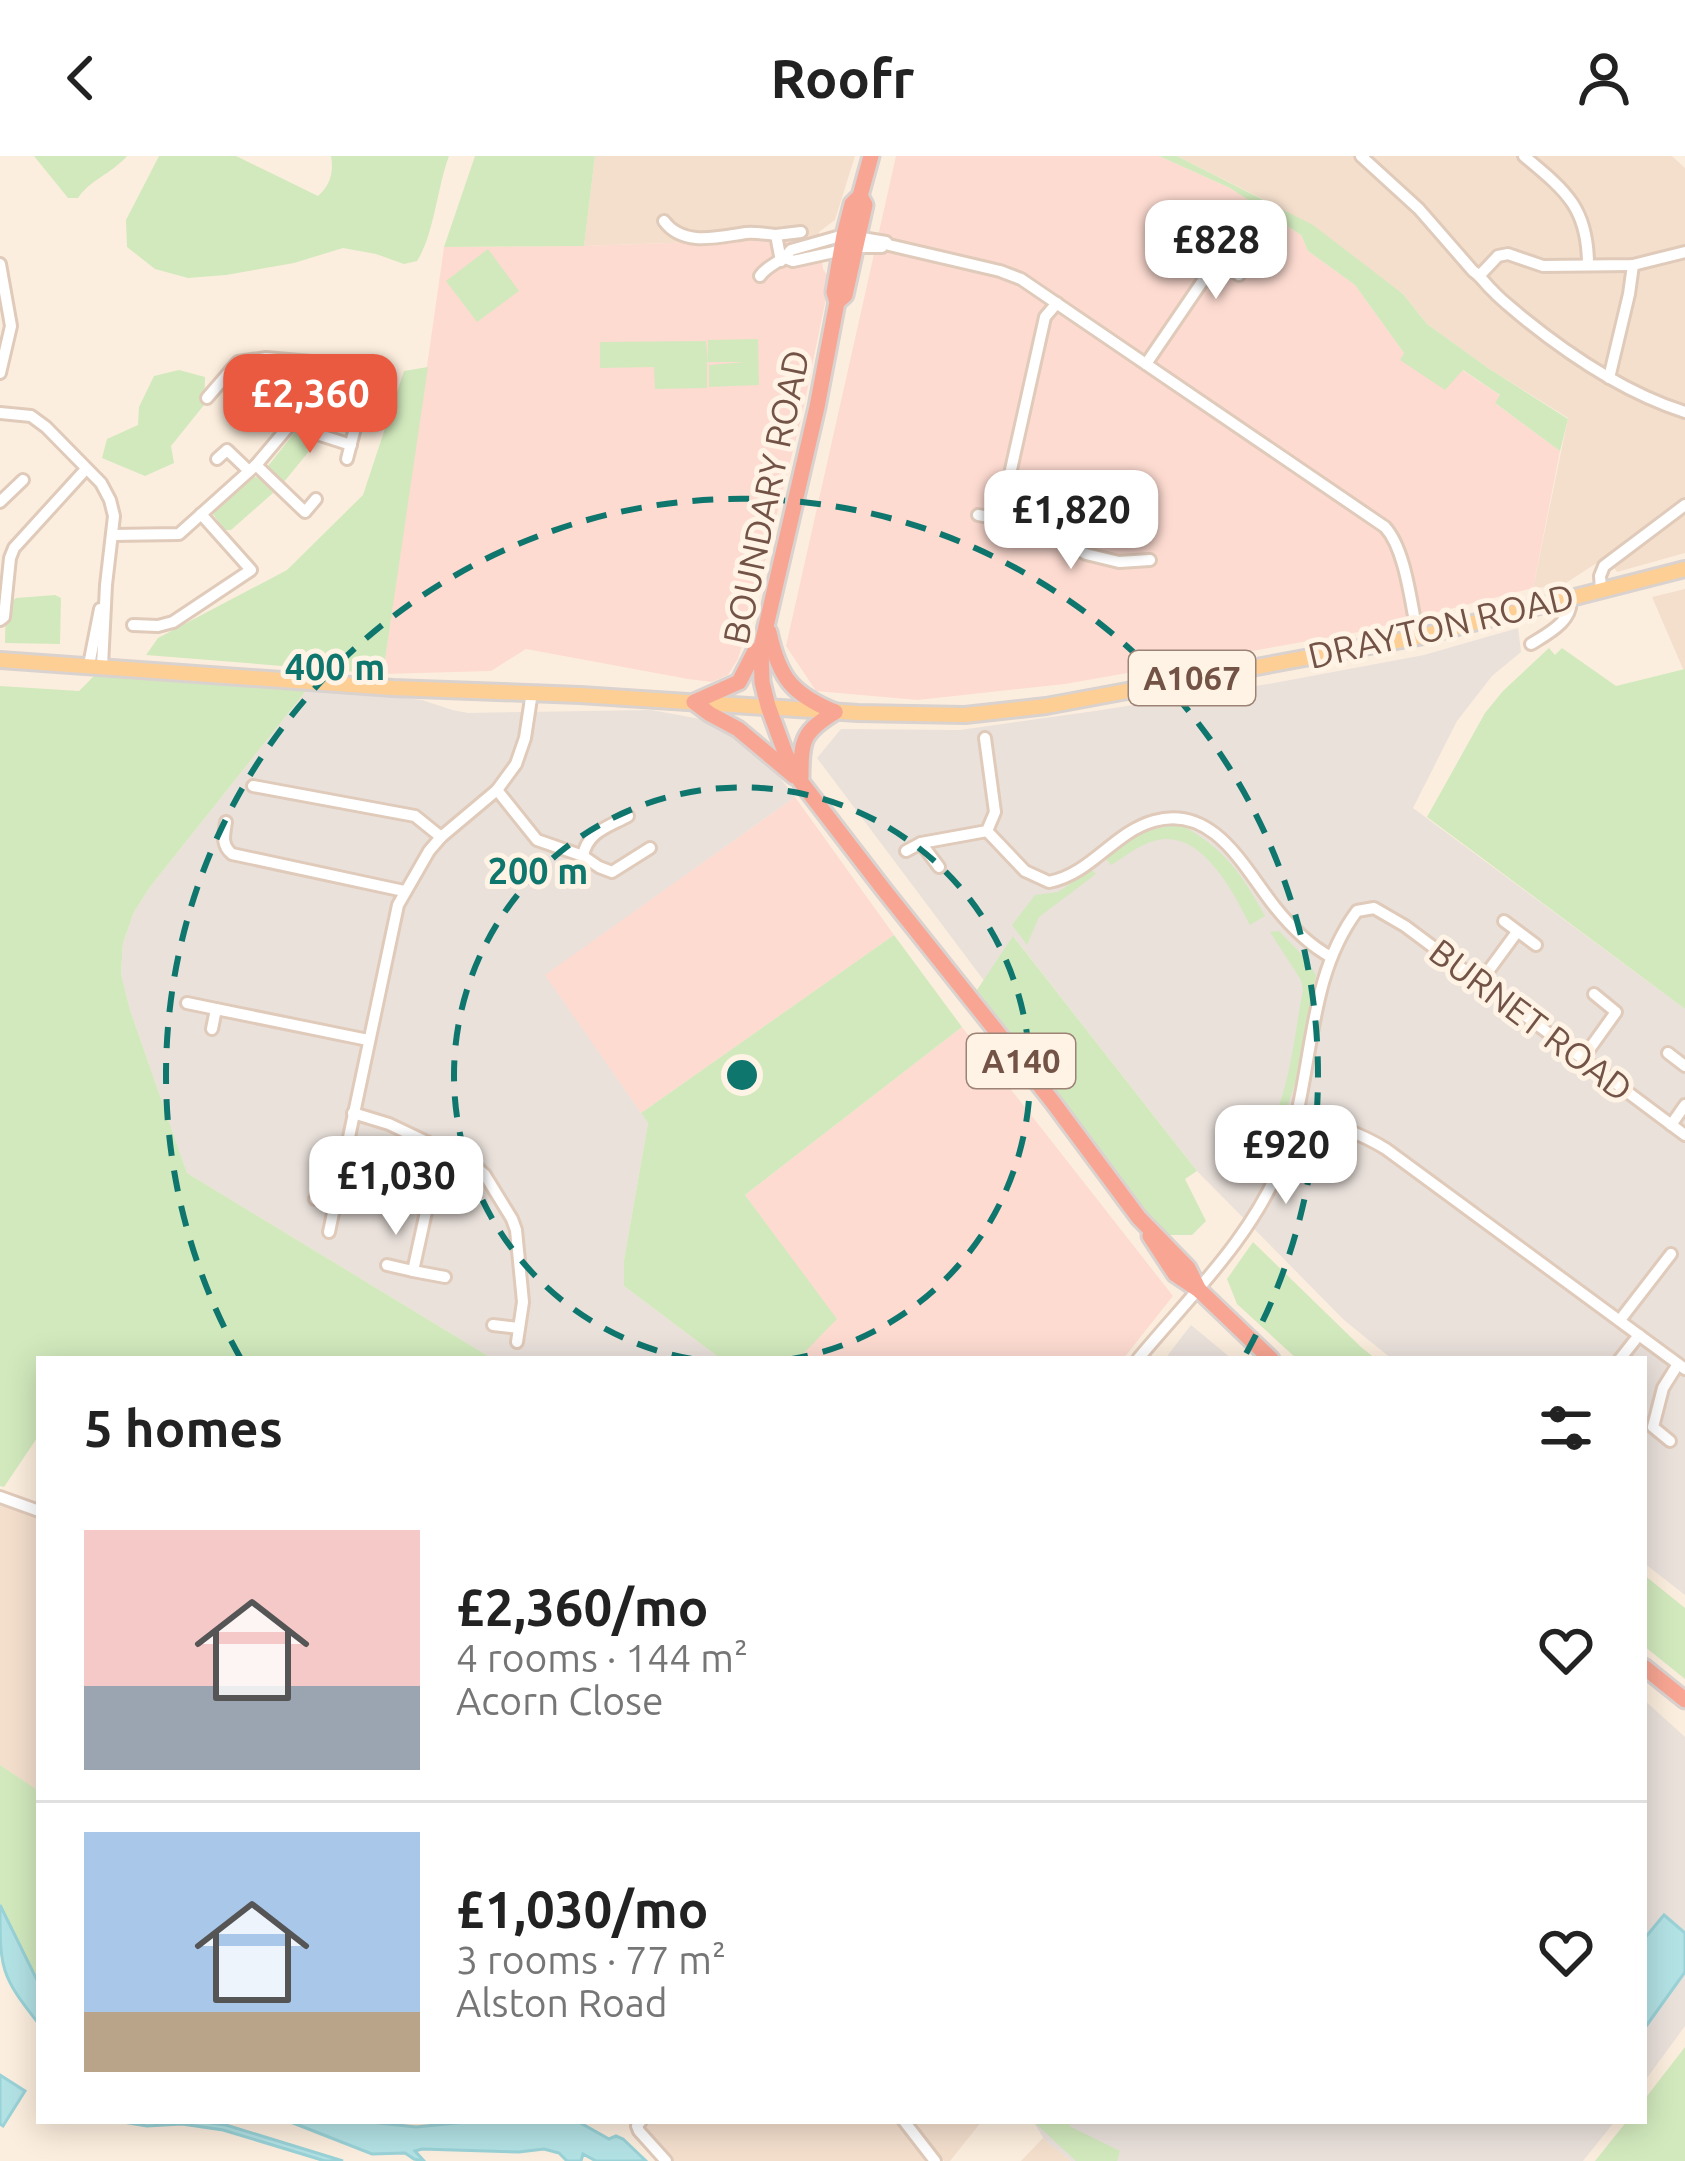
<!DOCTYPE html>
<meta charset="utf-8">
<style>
:root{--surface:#fff;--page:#f2f2f2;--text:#222;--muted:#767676;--line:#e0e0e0;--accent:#e95a40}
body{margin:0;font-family:Ubuntu,sans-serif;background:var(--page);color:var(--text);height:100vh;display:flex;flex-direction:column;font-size:45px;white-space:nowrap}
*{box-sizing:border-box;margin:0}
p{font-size:39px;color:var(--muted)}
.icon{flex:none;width:66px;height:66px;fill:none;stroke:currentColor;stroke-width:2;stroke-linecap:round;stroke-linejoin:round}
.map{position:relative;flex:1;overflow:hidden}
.panel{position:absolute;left:36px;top:1200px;width:1611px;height:768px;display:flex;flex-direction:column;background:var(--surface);border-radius:0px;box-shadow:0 6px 30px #0003}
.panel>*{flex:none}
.price{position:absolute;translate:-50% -102px;padding:0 27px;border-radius:24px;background:#fff;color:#222;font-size:39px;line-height:78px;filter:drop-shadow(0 3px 6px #0008)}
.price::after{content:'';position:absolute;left:50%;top:72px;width:36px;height:27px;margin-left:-18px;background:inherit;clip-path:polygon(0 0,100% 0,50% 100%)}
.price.on{background:var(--accent);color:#fff}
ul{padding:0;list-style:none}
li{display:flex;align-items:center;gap:36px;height:300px;padding:0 48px}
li+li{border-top:3px solid var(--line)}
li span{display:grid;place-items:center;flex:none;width:336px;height:240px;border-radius:0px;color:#555}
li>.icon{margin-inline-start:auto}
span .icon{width:144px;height:144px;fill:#fffc;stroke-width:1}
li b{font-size:51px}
h2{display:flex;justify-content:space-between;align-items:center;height:144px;padding:0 48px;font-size:51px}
header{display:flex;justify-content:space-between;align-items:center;height:156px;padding:0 48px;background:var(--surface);font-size:54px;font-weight:700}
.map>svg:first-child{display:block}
.residential{fill:#f4dfcd}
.commercial{fill:#fddbd1}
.industrial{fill:#eae1db}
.green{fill:#d2e9bd}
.water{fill:#b3e2e5;stroke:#99d2d7;stroke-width:3}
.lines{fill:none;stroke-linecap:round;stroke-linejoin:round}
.minor-casing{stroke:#e0caba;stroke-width:16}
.major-casing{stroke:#dad2cf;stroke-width:20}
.highway-casing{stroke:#dad2cf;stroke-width:21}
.minor{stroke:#fff;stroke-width:10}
.major{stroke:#fdcf95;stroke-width:14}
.highway{stroke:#f8a693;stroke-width:15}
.ring{fill:none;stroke:#0f766e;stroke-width:6;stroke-dasharray:21 15}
.labels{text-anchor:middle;stroke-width:10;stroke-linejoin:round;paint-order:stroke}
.shield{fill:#fff3e5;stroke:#9c8376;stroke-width:3}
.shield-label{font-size:33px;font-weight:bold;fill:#725346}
.street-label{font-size:36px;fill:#725346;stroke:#fff3e5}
.centre{fill:#0f766e;stroke:#fff3e5;stroke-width:6}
.ring-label{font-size:36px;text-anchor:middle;font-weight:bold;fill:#0f766e;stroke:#fff3e5;stroke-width:10;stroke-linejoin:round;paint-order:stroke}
</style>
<header><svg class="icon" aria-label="back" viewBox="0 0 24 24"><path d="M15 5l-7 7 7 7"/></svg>Roofr<svg class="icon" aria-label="person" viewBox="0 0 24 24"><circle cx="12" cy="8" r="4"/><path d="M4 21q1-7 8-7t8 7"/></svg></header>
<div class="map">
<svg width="1685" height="2005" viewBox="0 0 1685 2005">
<rect width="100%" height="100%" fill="#fceede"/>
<!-- residential -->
<g class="residential">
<polygon points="595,0 855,0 835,64 819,76 819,82 584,90"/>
<polygon points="1177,0 1672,0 1685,12 1685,397 1617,416 1606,401 1566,427 1550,431 1533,432 1568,262 1488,212 1427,168 1403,138 1275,49"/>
<polygon points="1685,433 1685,513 1683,513 1652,441"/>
<polygon points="0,1350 16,1353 39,1363 39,1635 0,1609"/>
<polygon points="637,1965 895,1965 925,2005 673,2005"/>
<polygon points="913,1965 982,1965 950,2005 944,2005"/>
<polygon points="1043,1982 1071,2005 1021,2005"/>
</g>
<!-- commercial -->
<g class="commercial">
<polygon points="896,0 1159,0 1230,32 1301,79 1308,95 1355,129 1404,197 1401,203 1462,214 1501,240 1496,248 1560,295 1533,432 1359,476 1065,528 918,544 816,535 786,490"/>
<polygon points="819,82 823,113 830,123 802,259 754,449 738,503 728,519 712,526 688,523 526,493 491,515 383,518 444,91 584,90"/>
<polygon points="795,641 894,779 641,957 544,819"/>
<polygon points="962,871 1173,1140 1123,1203 798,1203 836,1163 745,1039"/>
</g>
<!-- industrial -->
<g class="industrial">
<polygon points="1518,472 1521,496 1492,520 1457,565 1413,652 1685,853 1685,1439 1644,1407 1644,1203 1392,1203 1344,1164 1197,1015 1014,781 985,826 817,602 841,573 960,574 1095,555 1268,528 1424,499"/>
<polygon points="309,531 422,544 452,554 468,557 651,554 706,564 728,573 766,604 795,641 545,819 648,967 624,1104 624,1130 721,1203 493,1203 187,1017 130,854 121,819 123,787 134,756 150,731"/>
<polygon points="1191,1169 1232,1203 1165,1203"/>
<polygon points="1644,1544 1685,1581 1685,1870 1644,1926"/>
<polygon points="1033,1965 1615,1965 1583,2005 1071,2005 1044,1983"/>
</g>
<!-- green -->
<g class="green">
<path d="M 34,0 L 127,0 C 110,19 91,23 78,42 L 68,42 Z"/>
<path d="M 159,0 L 236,0 L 318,40 C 330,30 334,16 331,0 L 449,0 C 437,32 434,79 417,105 L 404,108 L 376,98 L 343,92 L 294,107 L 226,119 L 188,122 L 155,113 L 127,91 L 126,64 Z"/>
<polygon points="475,0 595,0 584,90 444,91"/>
<polygon points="1159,0 1177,0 1313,69 1403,138 1427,168 1488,212 1568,263 1560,295 1495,247 1500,239 1463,214 1445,234 1400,204 1404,197 1355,129 1308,95 1301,79 1230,32"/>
<polygon points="488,93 519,135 477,166 446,125"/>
<polygon points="758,183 759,229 709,231 709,209 746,206 707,206 707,232 655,233 654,211 600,212 600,186 706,185 708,206 708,184"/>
<polygon points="428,211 383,518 146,499 158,482 287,414 363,339 404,215"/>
<polygon points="179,214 205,221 204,249 171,290 174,307 145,320 102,302 107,283 138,269 139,251 154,220"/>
<polygon points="295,276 301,276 315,288 283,327 276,325 266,314 268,310"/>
<polygon points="254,321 262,322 273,334 273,337 231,374 224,374 213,358"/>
<path d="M 55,439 L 61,442 L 60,488 L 5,487 C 6,472 3,452 16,442 Z"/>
<polygon points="1549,492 1555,499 1562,492 1616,530 1685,513 1685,853 1427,661 1485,557 1503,535"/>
<polygon points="95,519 309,531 150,731 134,756 123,787 121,818 130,854 187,1017 493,1203 39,1203 39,1279 4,1331 0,1330 0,530 79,535"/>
<path d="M 1181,669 C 1224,692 1242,718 1265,760 L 1250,769 C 1233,735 1200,671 1154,685 C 1139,689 1124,701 1111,709 L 1106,703 C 1133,681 1145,672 1181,669 Z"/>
<polygon points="1091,713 1096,718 1039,761 1027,789 1012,769 1035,739 1058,736"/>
<path d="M 1279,775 L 1306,803 L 1316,819 L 1297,921 L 1269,1006 L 1252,992 C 1288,966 1294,877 1303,834 L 1301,824 L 1270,776 Z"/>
<polygon points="894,779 962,871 745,1039 837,1163 798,1203 721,1203 624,1130 624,1104 648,967 641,957"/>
<polygon points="1013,780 1197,1015 1185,1023 1206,1065 1192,1079 1165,1079 977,834"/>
<polygon points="1253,1086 1361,1191 1376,1203 1297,1203 1237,1148 1227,1123"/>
<polygon points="1644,1419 1685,1452 1685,1523 1644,1490"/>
<polygon points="0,1609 39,1635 39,1828 0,1749"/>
<polygon points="1685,1891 1685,2005 1595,2005 1627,1965 1644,1965 1644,1944"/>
<polygon points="1033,1965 1066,1965 1071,1971 1120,1995 1117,2005 1076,2005"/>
</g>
<!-- water -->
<g class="water">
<path d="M 0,1749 L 39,1828 L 39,1868 C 0,1819 0,1813 0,1749 Z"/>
<polygon points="1664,1759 1685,1777 1685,1816 1644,1873 1644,1783"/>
<polygon points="0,1919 25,1935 3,1970 0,1968"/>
<polygon points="117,1965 197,1965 226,1969 343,2005 325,2005 223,1974 182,1968 147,1970"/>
<polygon points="288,1965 361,1965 416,1971 476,1965 577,1965 609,1983 616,1980 623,1983 646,2005 596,2005 583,1998 581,2005 567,2005 559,1997 544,1993 519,1996 422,1993 415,1995 424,2005 414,2003 405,1997 372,1998"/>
</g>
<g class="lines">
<defs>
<g id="minor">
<path d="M 1361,0 L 1419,53 L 1473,115 C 1482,121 1485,128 1493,135 C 1501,144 1512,152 1521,160 C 1570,200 1625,237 1685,256"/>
<path d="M 1524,0 C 1566,35 1588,52 1588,109"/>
<path d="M 664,65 C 683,91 718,81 746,77 C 755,76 766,78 776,79 L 781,105"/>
<polyline points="776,79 801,76"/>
<polyline points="785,102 793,105 857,91 882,91"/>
<polyline points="1217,104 1239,119"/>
<polyline points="0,108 11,170 0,217"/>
<polyline points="1480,119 1498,100 1508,98 1543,110 1633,109 1685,96"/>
<path d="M 760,120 C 768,108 783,106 791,94 L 844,79 L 886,86 L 889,89 L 1000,115 L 1021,123 L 1385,371 C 1406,394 1411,449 1418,481"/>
<polyline points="1146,208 1217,104 1201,94"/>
<polyline points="1609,222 1629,138 1633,109"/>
<polyline points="207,242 238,206 266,202 378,212"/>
<polyline points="0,257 31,260 46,271 101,327 110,344 114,360 106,429 102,510"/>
<polyline points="296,261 320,279 351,289"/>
<polyline points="217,303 227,294 249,315"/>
<polyline points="347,303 355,272"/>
<polyline points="256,309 305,356 316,343"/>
<polyline points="0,346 23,324"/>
<polyline points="978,359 1000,363 1045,161 1057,147"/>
<polyline points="1000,363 1045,374 1086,398 1119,406 1150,404"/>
<polyline points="112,379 179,378 256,309 316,238 323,209"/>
<polyline points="1601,433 1600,420 1604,410 1685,349"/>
<polyline points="0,464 4,461 10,402 14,392 86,313"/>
<polyline points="133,469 158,470 173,466 251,414 201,358"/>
<path d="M 1531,488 C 1549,477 1575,464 1570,440"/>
<polyline points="89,509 100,453"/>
<polyline points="253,630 415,660 441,681"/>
<polyline points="497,634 537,684 583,700 599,711 612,716 650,692"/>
<path d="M 226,666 C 224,679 221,689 232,698 L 404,735"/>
<path d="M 987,675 L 1025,715 L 1049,726 C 1091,718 1114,676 1154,665 C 1214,648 1244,712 1275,751 C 1291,771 1309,789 1331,801"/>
<polyline points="921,687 939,711"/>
<polyline points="906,695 921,687 987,675 995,656 985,582"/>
<path d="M 583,700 C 587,676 608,671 628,660"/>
<polyline points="1504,765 1536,789"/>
<polyline points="1481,825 1517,776"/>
<polyline points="187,847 216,853"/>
<polyline points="212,873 216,853 368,884"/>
<polyline points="1668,897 1685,910"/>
<polyline points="1583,902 1616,856 1594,838"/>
<polyline points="353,957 389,968 473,1008 485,1019 512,1063 516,1074 523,1146 517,1186"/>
<path d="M 1296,960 C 1328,966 1357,975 1386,993 L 1685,1213"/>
<polyline points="1671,969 1685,949"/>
<polyline points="440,992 413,1115 445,1121"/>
<polyline points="315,1043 335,1047"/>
<polyline points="329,1076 398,749 429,695 441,681 497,634 516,608 525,582 532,536"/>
<polyline points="387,1109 413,1115"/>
<polyline points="1620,1164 1671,1098"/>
<polyline points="493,1169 519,1172"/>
<path d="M 1138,1203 C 1191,1139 1253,1081 1284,1001 C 1315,921 1304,826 1357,755 L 1374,752 L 1405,770 L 1685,979"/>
<polyline points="1620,1203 1639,1179"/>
<polyline points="1670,1285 1653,1271 1663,1232 1678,1208"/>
<polyline points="0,1341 39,1355"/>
<polyline points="641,1965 637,1970 639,1975 666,2005"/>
<polyline points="904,1965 935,2005"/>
</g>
<polyline id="major" points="0,504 393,532 580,539 858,557 965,559 1046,550 1418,481 1685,413"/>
<g id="highway">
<polyline points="871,0 860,40 852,48 844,79 834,136 837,146 817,251 761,492 762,526 768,550 786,599 801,626 884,734 1052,945 1139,1062 1188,1112 1199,1134"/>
<polyline points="837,146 845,139 865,49 860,40"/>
<path d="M 769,476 C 779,522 792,538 835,556"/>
<polyline points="755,495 739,526 694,546 710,558 738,573 794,620"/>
<path d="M 801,621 C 801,583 803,576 835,556"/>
<polyline points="1150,1080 1175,1118 1199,1134 1271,1203"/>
<polyline points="1644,1511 1685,1544"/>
</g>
</defs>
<!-- minor casing -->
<use href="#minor" class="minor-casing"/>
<!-- major casing -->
<use href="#major" class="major-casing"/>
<!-- highway casing -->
<use href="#highway" class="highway-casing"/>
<!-- minor -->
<use href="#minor" class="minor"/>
<!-- major -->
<use href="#major" class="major"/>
<!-- highway -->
<use href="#highway" class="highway"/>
</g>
<!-- distance rings -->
<g class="ring">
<path d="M692 1203A288 288 0 1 1 792 1203"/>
<path d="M241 1203A576 576 0 1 1 1243 1203"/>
</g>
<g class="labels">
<!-- shield labels -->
<g class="shield">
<rect x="1129" y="495" width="126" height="54" rx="9"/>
<rect x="967" y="878" width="108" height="54" rx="9"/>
</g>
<g class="shield-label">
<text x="1192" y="534">A1067</text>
<text x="1021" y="917">A140</text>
</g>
<!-- street labels -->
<g class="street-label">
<text transform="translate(766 341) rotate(-78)" y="13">BOUNDARY ROAD</text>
<text transform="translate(1441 470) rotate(-13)" y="13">DRAYTON ROAD</text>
<text transform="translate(1531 864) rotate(37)" y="13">BURNET ROAD</text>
</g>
</g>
<circle cx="742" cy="919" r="18" class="centre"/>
<g class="ring-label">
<text x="335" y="524">400 m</text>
<text x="538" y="728">200 m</text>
</g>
</svg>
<b class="price" style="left:1216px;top:146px">£828</b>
<b class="price on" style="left:310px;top:300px">£2,360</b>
<b class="price" style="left:1071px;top:416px">£1,820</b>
<b class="price" style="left:1286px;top:1051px">£920</b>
<b class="price" style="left:396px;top:1082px">£1,030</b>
<section class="panel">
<h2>5 homes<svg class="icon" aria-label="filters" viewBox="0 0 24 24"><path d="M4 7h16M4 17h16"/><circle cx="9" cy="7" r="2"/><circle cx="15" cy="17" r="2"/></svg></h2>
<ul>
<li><span style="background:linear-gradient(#f6c9c9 65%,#9aa5b1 0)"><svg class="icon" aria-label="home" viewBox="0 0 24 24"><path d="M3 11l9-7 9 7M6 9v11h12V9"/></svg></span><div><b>£2,360/mo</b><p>4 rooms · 144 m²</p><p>Acorn Close</p></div><svg class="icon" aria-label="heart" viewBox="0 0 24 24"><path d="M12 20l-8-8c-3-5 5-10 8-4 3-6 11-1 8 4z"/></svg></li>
<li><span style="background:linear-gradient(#a9c7e8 75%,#b9a48a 0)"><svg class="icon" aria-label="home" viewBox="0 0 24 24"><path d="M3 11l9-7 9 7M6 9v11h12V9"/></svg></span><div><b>£1,030/mo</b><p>3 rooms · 77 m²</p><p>Alston Road</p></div><svg class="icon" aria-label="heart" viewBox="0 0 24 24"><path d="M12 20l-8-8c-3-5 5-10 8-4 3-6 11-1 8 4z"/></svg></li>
</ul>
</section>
</div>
